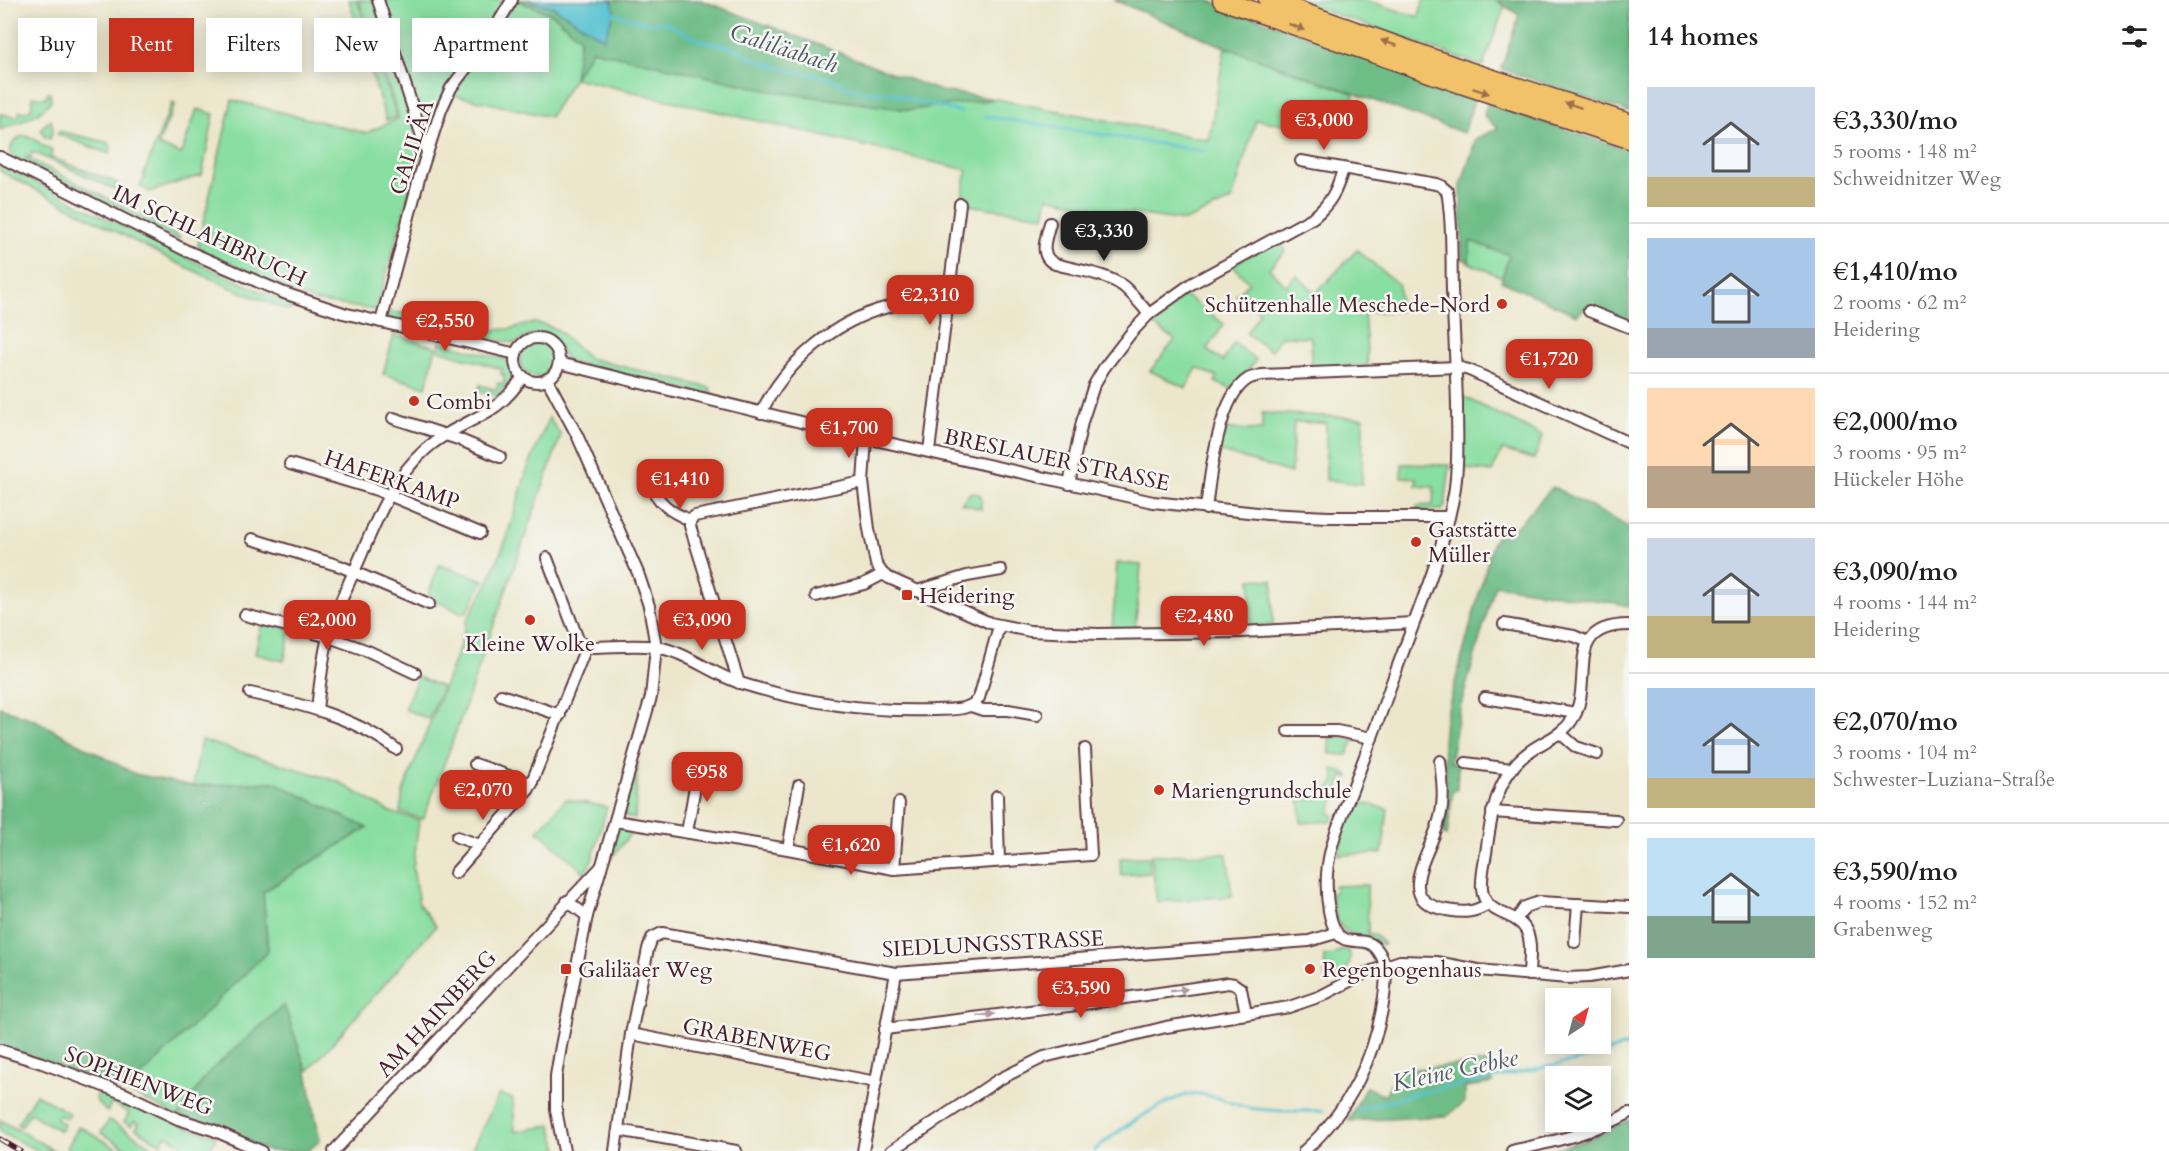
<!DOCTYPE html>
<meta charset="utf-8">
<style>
:root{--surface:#fff;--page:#f2f2f2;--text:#222;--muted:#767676;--line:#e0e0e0;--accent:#c8321e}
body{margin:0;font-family:Cardo,serif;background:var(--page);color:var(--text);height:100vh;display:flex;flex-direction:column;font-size:22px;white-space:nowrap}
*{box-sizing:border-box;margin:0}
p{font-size:20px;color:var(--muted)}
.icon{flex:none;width:33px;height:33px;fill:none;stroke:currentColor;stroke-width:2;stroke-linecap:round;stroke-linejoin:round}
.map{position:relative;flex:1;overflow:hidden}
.drawer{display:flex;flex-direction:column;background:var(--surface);width:540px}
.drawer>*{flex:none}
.banner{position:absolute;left:18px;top:18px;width:570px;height:54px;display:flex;gap:12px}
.needle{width:39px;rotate:36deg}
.tools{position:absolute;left:1545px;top:988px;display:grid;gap:12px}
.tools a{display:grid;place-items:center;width:66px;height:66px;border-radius:0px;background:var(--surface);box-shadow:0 3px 15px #0003;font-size:30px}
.price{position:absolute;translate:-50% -51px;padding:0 14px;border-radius:12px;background:var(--accent);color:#fff;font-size:20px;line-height:39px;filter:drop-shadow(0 2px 3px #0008)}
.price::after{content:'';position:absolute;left:50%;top:36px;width:18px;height:14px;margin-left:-9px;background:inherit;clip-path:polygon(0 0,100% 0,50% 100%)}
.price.active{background:#222;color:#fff}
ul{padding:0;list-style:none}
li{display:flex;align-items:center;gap:18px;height:150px;padding:0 18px}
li+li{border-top:2px solid var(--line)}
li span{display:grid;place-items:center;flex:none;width:168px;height:120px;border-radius:0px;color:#555}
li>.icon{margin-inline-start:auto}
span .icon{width:72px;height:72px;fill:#fffc;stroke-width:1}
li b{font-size:26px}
h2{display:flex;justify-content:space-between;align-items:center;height:72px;padding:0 18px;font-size:26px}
.chip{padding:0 21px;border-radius:0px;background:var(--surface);box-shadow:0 3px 15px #0003;font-size:21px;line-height:54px}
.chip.active{background:var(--accent);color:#fff}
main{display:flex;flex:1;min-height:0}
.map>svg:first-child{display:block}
.green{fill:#89dea1;stroke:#6a7e66;stroke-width:1.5}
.forest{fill:#6ebd87;stroke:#5c6e59;stroke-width:1.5}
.water{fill:#57c2d1;stroke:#50707e;stroke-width:1.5}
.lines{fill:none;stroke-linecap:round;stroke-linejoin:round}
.stream{stroke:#57c2d1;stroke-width:3}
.minor-casing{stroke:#623d43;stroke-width:14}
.motorway-casing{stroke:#623d43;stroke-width:21}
.minor{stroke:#fff;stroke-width:10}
.motorway{stroke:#f2c26a;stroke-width:18}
.rail-casing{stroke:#4a1f2b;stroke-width:5}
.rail{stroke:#f6f6f2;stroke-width:3;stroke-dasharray:9;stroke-linecap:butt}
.oneway{fill:#9e704a}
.oneway2{fill:#ae9aa0}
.poi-dot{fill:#c8321e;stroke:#f6f6f2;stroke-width:2}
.labels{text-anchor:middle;stroke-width:5;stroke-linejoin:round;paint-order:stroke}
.street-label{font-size:22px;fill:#4a1f2b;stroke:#f6f6f2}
.poi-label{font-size:22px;fill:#4a1f2b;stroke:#f6f6f2;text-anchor:start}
.water-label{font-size:24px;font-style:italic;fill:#4f5865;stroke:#f6f6f2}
</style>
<main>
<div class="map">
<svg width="1629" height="1151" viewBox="0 0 1629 1151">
<rect width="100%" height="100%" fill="#f6f6f2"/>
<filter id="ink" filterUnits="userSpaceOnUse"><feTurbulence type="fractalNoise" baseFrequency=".0167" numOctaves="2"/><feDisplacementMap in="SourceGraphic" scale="12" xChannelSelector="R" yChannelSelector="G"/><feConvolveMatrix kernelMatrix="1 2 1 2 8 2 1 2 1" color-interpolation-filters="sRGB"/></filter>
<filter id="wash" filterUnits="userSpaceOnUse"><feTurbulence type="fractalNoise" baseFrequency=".008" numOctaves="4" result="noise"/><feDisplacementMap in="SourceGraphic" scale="24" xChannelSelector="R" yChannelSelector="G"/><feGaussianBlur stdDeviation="1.35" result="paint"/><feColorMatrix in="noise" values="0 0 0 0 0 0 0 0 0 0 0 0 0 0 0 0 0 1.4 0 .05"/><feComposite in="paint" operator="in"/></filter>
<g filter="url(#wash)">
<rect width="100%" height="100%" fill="#ece7cc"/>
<!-- green -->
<g class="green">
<polygon points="349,0 357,0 397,117 386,120"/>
<polygon points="359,0 517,0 554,15 580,38 575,76 592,50 771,91 909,110 996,99 1209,140 1225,47 1354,94 1346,133 1256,120 1232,200 1185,221 1100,209 1048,197 1044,216 961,204 967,170 574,78 550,117 454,95 419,160 376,310 314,301 206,253 198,245 232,100 366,133 399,118"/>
<polygon points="1295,0 1365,0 1418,17 1424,0 1496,0 1505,5 1483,66"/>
<path d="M 47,93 L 50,93 L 51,100 C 41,116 17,123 0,130 L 0,114 L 18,117 L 20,111 L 25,112 L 31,109 L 33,96 L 46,98 Z"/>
<polygon points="172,103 175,104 158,145 181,154 197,109 214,114 202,175 149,192 140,186 145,177 143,176"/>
<polygon points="51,120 53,130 50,139 44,136 41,130 42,127"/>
<polygon points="59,131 109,143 111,148 109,154 57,134"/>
<path d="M 22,136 C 34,135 41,146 52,151 L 50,157 L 118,183 L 115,189 L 33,152 L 30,158 L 25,157 L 175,232 L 180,239 L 176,239 L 11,155 C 9,145 14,141 22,136 Z"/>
<path d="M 0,164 C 96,213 191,264 292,304 L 290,311 L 234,289 L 173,261 L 0,171 Z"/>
<polygon points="1275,240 1286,250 1269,268 1286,286 1296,275 1316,293 1357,250 1399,285 1400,311 1364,312 1368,366 1311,366 1311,337 1281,336 1271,351 1246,333 1260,312 1236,295 1249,283 1232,265"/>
<polygon points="1470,241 1510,255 1502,277 1469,263"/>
<polygon points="1183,294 1224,324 1207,350 1223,361 1234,343 1256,360 1234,390 1215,382 1217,377 1197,368 1186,388 1150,371 1175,340 1147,321"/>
<polygon points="390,312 421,315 493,330 509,329 534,323 542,324 558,330 588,358 710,388 713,395 573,363 566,359 554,340 542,334 531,335 514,343 447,332 389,318"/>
<polygon points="394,335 436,347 426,387 383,374"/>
<polygon points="440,342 507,360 512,367 514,376 497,396 478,392 480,385 496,390 498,383 503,384 505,376 501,374 502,369 438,350"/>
<circle cx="537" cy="360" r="17"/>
<polygon points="1462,396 1543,436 1534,459 1502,450 1492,472 1460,468"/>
<polygon points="1262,413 1363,418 1362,484 1326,480 1326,423 1294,422 1291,473 1218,451 1223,429 1262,430"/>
<polygon points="549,418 561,435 448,754 423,819 400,812 403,792 458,651 467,620 486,587 506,540 527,470"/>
<polygon points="1402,464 1450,465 1445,506 1442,510 1417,511 1417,506 1433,505 1434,487 1416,486 1417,478 1401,477"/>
<polygon points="971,492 981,495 981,509 961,503"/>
<polygon points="1117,563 1141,565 1135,631 1112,631"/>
<polygon points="439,565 484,580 467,612 464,614 429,598 429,592"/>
<polygon points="1251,579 1273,580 1273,625 1250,626"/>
<polygon points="262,622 291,629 284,661 255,654"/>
<polygon points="418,677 442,687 429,719 404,709"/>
<polygon points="1329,736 1354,739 1347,755 1330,754"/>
<polygon points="201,740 337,781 390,812 419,820 413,868 419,904 436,926 307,1072 284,1005 210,1071 178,1116 126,1091 268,951 263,892 367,828 274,782 193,786"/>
<polygon points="638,761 635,819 627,817 623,811"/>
<polygon points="1333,769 1349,775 1348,778 1343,776 1329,814 1334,815 1332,821 1301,823 1300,799 1318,799 1335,781"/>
<polygon points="566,799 607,807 592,860 585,873 538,831"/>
<polygon points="1356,801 1388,809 1382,853 1338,855 1343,832"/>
<polygon points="622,827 635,828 607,864 618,830"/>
<polygon points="1227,854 1232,896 1157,902 1151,855"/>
<polygon points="1149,857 1150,873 1121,875 1120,858"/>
<path d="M 1367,885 L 1368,934 L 1376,936 L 1384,944 L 1382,946 C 1373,937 1368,938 1356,935 C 1335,931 1334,911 1331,893 L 1335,892 L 1334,886 Z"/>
<path d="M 1342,949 L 1350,952 C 1351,970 1343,979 1326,981 L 1324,956 L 1335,955 Z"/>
<polygon points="108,1091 189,1128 217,1136 208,1151 180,1151 183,1145 166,1135 161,1144 136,1129 139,1124 134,1121 131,1126 124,1122 129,1113 112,1103 107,1112 97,1102 96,1096 98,1092"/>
<polygon points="36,1094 70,1114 67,1119 59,1115 56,1119 64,1124 60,1131 30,1113 21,1127 17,1124"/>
<polygon points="499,1094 513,1099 515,1132 551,1125 558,1149 552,1151 471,1151"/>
<polygon points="0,1120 55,1151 39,1151 0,1132"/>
<polygon points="109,1120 160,1151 131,1151 101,1133"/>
<polygon points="79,1126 121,1151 73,1151 67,1148"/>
</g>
<!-- forest -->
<g class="forest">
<polygon points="517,0 530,0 532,2 553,7 588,28 613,3 611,0 701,0 940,91 996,99 910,110 771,91 592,50 574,78 580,38 554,15"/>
<polygon points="1114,0 1207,0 1475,97 1464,133 1225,47"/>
<polygon points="1496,0 1629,0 1629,112 1501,69 1519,15"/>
<polygon points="1487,104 1629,150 1629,324 1587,306 1577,315 1501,281 1509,255 1470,241 1469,263 1462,258 1461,185 1476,139 1498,128 1484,116"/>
<polygon points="1553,487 1629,527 1629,607 1621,604 1495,585 1460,708 1450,762 1458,764 1457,790 1453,790 1447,836 1443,834 1446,783 1443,742 1445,720 1493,541 1500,532 1516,527"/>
<polygon points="0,707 37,721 135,774 193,786 274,782 367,828 263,892 268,951 126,1091 0,1045"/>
<polygon points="284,1005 307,1072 320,1141 307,1151 268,1151 213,1127 178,1116 210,1071"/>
<polygon points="1488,1062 1493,1083 1465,1087 1465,1102 1447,1116 1348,1121 1366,1087 1385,1096 1397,1071"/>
<polygon points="1629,1120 1629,1151 1546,1151 1590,1139"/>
</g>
<!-- water -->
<polygon class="water" points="530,0 611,0 615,10 604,39 553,7 532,2"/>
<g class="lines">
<!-- stream -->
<g class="stream">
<polyline points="611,13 645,22 667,23 699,40 734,48 748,57 782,69 831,79 856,90 892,93 914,101 961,112"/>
<polyline points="985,116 1204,151"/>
<polyline points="1357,1110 1414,1094 1581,1060 1629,1045"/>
<path d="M 1094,1151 C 1115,1132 1165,1098 1192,1094 C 1208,1092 1233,1105 1250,1108 C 1275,1112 1299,1111 1323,1111"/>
</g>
</g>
</g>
<g filter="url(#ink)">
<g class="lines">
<defs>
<g id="minor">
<polyline points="378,0 427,152"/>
<polyline points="0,157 185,250 284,293 343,313 516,354"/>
<path d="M 1301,161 L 1436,184 L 1441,186 L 1447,191 C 1453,223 1451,258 1452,290 C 1454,329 1456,367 1457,405 C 1457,434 1459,465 1454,494 C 1442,558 1414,620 1392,682 C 1380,716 1367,751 1354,785 C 1343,814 1329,843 1327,874 C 1326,891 1327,935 1347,940 C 1360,943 1370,938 1379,952 C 1388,965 1386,982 1384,997 C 1376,1056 1349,1111 1304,1151"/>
<path d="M 1050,223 C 1046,238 1038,256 1055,264 C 1077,270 1104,273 1123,286 C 1133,294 1141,305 1149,314"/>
<polyline points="1589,311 1629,327"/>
<polyline points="381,322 420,175 441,110 451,88 487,41 512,0"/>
<circle cx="537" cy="360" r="22"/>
<polyline points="559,363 866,438 1153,502 1267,514 1328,517 1449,517"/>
<polyline points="547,379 577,435 638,573 649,606 656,647 651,697 587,916 561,1046 556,1076 556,1110 564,1151"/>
<path d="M 761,413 C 785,363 834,321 888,307 C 908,301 928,300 947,298"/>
<polyline points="393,418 458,439 500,457"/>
<polyline points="866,438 863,482 869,529 876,564 883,574 889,578 990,623 1030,631 1098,634 1241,632 1413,623"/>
<polyline points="929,451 960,204"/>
<polyline points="290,464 377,490 480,533"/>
<path d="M 649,482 C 658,503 670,512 690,520"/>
<path d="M 1069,484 L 1082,422 L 1094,385 L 1104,368 L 1131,333 L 1149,314 L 1191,284 L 1314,217 C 1331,203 1337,190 1343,169"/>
<path d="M 1206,509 C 1210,477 1218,397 1248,379 C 1252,377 1258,376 1262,375 L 1457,367 L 1469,370 L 1629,443"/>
<polyline points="252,539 340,566 429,604"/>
<polyline points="547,558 579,642 592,647"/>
<polyline points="917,591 967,576 1001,570"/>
<polyline points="816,596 864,584 883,574"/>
<polyline points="245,615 329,637 368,651 415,673"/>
<polyline points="1504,624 1574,636 1588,642"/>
<polyline points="739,683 690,526 690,520 695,516 863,482"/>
<path d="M 250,693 C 301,704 354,717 396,749"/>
<polyline points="501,695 560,715"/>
<polyline points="1485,698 1576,713"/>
<polyline points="971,706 983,710 1008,710 1037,715"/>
<path d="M 317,709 C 320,685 322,661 328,637 C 335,612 346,589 357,565 C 375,523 391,480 426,449 C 446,431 470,423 492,409 C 505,400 515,389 523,376"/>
<polyline points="1288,731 1337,731 1372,738"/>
<polyline points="1560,733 1576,747 1597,754"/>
<path d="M 1440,761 C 1442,779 1445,798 1440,817 C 1433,851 1390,901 1447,910 C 1463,913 1474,913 1488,904"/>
<polyline points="1466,763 1511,769"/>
<polyline points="475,764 532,784"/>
<polyline points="997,796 999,861"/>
<polyline points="1492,812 1616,820"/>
<polyline points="615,821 788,849 894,869 1091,855 1085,749"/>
<polyline points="687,832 698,769"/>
<polyline points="457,837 480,845"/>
<polyline points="788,849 799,785"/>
<polyline points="894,869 899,803"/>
<path d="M 455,873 L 529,789 L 585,650 L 592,647 C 613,647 636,644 656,647 C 685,651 711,674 740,683 C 801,702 868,712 933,710 C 948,709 970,712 979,698 L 999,626"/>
<polyline points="567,901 587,916"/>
<polyline points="1516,920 1525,907 1539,902 1629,907"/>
<polyline points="1575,942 1578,904"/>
<path d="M 1529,975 C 1529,962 1533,943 1526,930 C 1516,911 1484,916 1482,889 C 1481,878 1484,865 1486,853 C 1491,818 1495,779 1525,755 C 1540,742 1561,737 1572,720 C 1596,683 1560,625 1629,625"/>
<polyline points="885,1029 1077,1005 1228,983 1234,984 1241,989 1246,1013"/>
<polyline points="631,1034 876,1082"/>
<polyline points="0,1050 42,1063 125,1094 178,1119 213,1130 261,1151"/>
<polyline points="618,1130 736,1151"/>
<polyline points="334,1151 601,867"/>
<polyline points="615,1151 631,1034 648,949 652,938 662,933 896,973 1309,941 1336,933"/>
<polyline points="863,1151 896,973"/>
<polyline points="891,1151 998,1080 1044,1057 1166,1027 1289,1007 1321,996 1363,974 1400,961 1436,962 1478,970 1567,978 1589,977 1629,970"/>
<path d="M 1512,1151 C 1551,1142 1594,1133 1629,1113"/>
</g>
<g id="motorway">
<polyline points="1222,0 1464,85 1629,139"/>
<polyline points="1268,0 1468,71 1629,123"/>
</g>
</defs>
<!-- minor casing -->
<use href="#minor" class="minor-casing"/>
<!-- motorway casing -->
<use href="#motorway" class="motorway-casing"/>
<!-- minor -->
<use href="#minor" class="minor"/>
<!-- motorway -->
<use href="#motorway" class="motorway"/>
<defs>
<polyline id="rail" points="0,1139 20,1151"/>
</defs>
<!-- rail casing -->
<use href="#rail" class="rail-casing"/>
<!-- rail -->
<use href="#rail" class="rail"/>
</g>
<!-- one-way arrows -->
<defs><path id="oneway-solid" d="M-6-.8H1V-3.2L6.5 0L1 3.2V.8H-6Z" transform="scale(1.5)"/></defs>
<g class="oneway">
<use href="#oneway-solid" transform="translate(1297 27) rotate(20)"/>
<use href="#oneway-solid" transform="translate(1389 43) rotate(-161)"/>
<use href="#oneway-solid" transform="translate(1481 91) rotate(18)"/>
<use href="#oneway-solid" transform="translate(1573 105) rotate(-162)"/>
</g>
<g class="oneway2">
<use href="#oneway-solid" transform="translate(1179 990) rotate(-8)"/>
<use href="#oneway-solid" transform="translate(986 1015) rotate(-6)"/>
</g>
</g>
<!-- markers -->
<g class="poi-dot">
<circle cx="1502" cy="304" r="6"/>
<circle cx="414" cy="401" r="6"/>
<circle cx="1416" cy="542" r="6"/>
<rect x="901" y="589" width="12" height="12" rx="3"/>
<circle cx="530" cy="620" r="6"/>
<circle cx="1159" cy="790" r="6"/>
<rect x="560" y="963" width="12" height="12" rx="3"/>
<circle cx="1310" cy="969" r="6"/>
</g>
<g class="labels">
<!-- street labels -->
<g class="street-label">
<text transform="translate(411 147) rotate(-72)" y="8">GALILÄA</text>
<text transform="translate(210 235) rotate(25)" y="8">IM SCHLAHBRUCH</text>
<text transform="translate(1057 459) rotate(12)" y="8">BRESLAUER STRASSE</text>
<text transform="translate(392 479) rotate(19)" y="8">HAFERKAMP</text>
<text transform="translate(993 943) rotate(-3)" y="8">SIEDLUNGSSTRASSE</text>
<text transform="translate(436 1013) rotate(-47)" y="8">AM HAINBERG</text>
<text transform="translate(757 1039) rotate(11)" y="8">GRABENWEG</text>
<text transform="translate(139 1080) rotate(21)" y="8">SOPHIENWEG</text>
</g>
<!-- poi labels -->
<g class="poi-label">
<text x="1490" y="312" text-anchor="end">Schützenhalle Meschede-Nord</text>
<text x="426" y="409">Combi</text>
<text x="1428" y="537">Gaststätte<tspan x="1428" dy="25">Müller</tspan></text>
<text x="919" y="603">Heidering</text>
<text x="530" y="651" text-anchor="middle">Kleine Wolke</text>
<text x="1171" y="798">Mariengrundschule</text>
<text x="578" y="977">Galiläaer Weg</text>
<text x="1322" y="977">Regenbogenhaus</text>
</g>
<!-- water labels -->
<g class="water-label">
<text transform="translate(784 48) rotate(18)" y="8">Galiläabach</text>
<text transform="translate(1455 1070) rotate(-12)" y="8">Kleine Gebke</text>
</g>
</g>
</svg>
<div class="tools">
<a><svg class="needle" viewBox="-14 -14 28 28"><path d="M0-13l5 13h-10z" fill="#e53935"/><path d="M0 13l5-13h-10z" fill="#767676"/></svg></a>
<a><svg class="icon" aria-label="layers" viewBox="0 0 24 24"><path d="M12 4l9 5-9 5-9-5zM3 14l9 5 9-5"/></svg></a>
</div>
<b class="price" style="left:1324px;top:151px">€3,000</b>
<b class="price active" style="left:1104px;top:262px">€3,330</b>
<b class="price" style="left:930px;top:326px">€2,310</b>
<b class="price" style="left:445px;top:352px">€2,550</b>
<b class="price" style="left:1549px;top:390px">€1,720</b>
<b class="price" style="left:849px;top:459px">€1,700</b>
<b class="price" style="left:680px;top:510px">€1,410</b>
<b class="price" style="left:1204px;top:647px">€2,480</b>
<b class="price" style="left:327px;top:651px">€2,000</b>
<b class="price" style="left:702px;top:651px">€3,090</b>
<b class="price" style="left:707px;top:803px">€958</b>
<b class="price" style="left:483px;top:821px">€2,070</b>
<b class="price" style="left:851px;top:876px">€1,620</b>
<b class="price" style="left:1081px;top:1019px">€3,590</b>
<div class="banner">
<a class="chip">Buy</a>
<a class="chip active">Rent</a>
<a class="chip">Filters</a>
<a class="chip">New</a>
<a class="chip">Apartment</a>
</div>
</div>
<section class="drawer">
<h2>14 homes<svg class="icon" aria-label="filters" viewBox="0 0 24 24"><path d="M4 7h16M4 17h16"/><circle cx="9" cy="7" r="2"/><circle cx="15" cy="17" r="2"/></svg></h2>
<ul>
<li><span style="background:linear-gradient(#c9d6e8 75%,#c2b280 0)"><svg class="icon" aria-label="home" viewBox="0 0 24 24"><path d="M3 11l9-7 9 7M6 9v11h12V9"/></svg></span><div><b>€3,330/mo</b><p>5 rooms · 148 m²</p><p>Schweidnitzer Weg</p></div></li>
<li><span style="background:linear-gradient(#a9c7e8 75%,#9aa5b1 0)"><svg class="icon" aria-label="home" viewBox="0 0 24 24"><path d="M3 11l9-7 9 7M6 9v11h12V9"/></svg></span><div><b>€1,410/mo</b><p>2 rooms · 62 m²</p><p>Heidering</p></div></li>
<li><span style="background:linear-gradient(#ffd9b3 65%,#b9a48a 0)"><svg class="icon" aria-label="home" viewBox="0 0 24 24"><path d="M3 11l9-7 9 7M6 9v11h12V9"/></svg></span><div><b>€2,000/mo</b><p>3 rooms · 95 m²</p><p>Hückeler Höhe</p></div></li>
<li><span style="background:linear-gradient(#c9d6e8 65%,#c2b280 0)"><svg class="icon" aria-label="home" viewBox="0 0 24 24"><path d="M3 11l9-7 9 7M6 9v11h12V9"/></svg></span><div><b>€3,090/mo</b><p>4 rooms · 144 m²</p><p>Heidering</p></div></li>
<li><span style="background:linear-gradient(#a9c7e8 75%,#c2b280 0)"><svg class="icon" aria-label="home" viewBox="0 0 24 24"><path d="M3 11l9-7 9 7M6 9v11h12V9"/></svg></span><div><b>€2,070/mo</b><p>3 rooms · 104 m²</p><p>Schwester-Luziana-Straße</p></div></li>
<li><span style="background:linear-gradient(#bfe0f5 65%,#7fa58c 0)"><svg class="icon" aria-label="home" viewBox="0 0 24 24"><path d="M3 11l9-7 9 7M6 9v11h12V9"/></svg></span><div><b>€3,590/mo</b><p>4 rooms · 152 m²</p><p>Grabenweg</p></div></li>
</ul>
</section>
</main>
